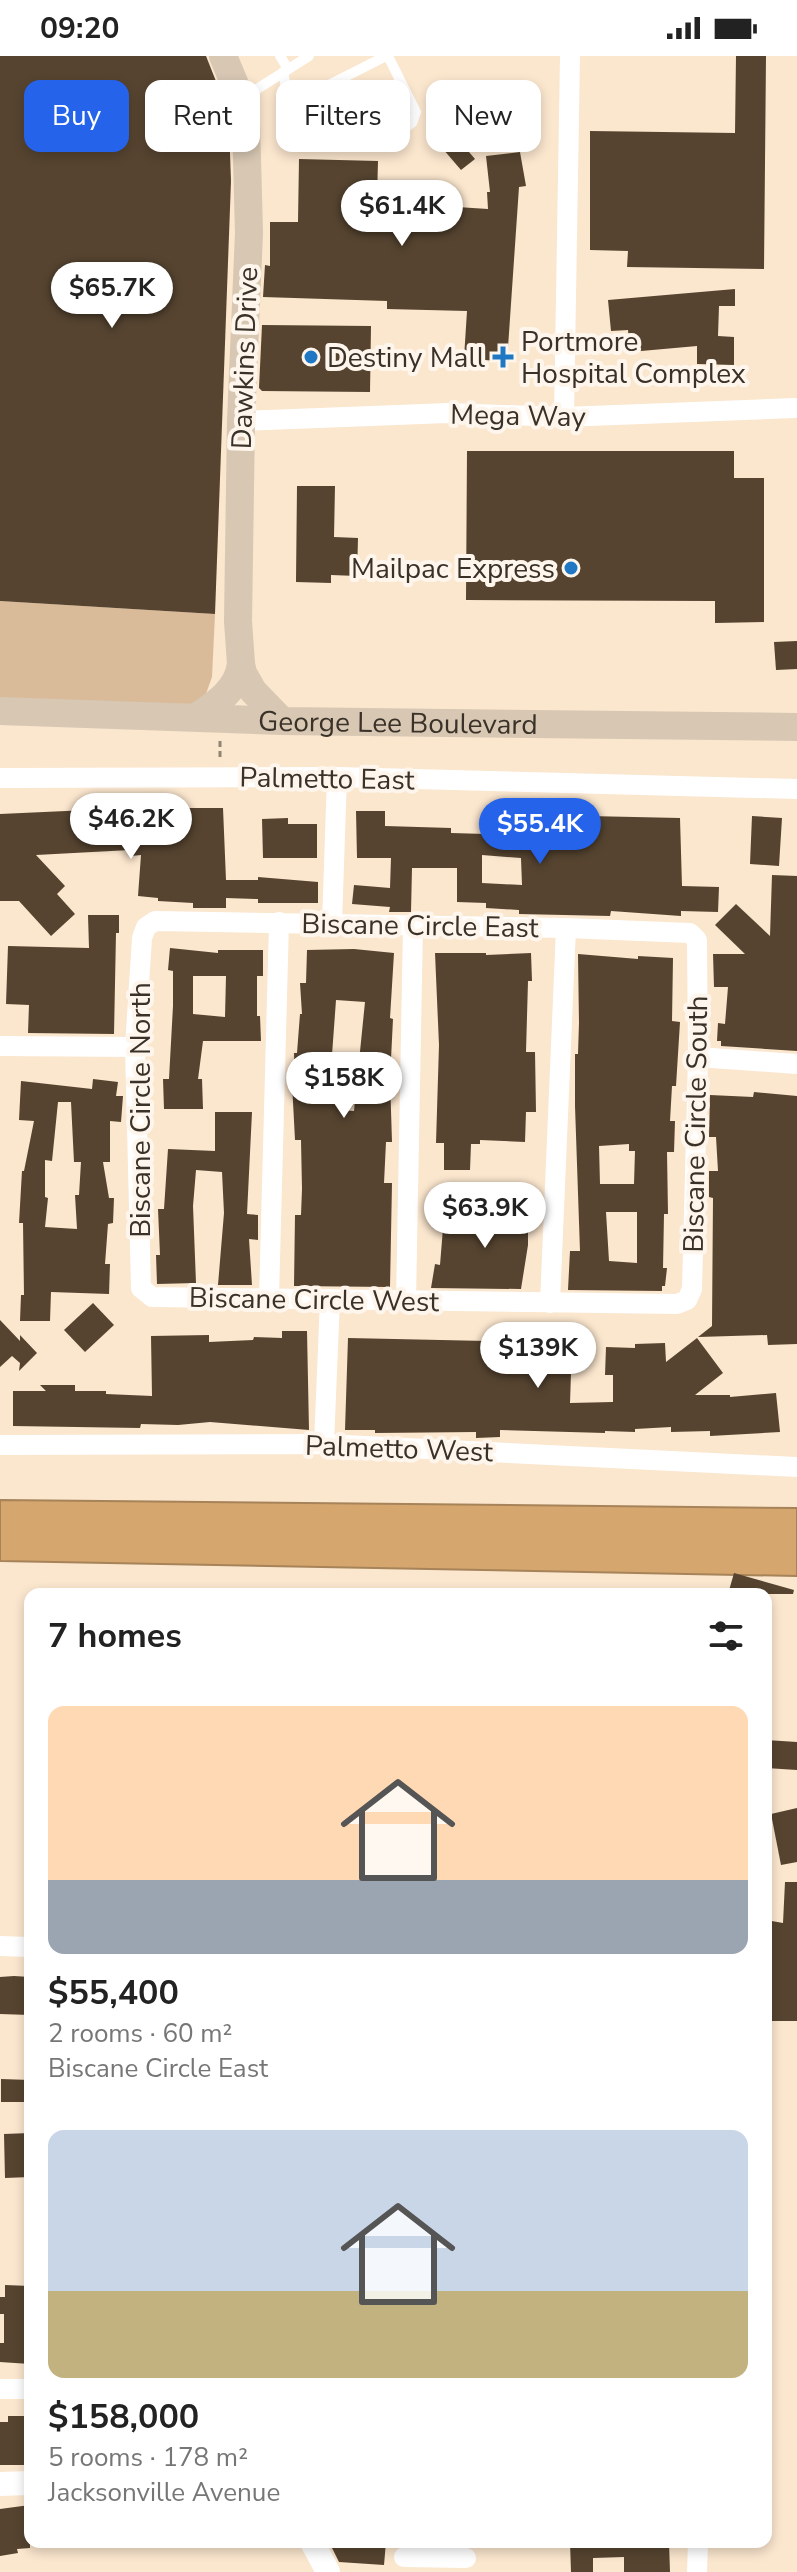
<!DOCTYPE html>
<meta charset="utf-8">
<style>
:root{--surface:#fff;--page:#f2f2f2;--text:#222;--muted:#767676;--accent:#2563eb}
body{margin:0;font-family:"Nunito Sans",sans-serif;background:var(--page);color:var(--text);height:100vh;display:flex;flex-direction:column;font-size:30px;white-space:nowrap}
*{box-sizing:border-box;margin:0}
p{font-size:26px;color:var(--muted)}
.icon{flex:none;width:44px;height:44px;fill:none;stroke:currentColor;stroke-width:2;stroke-linecap:round;stroke-linejoin:round}
.map{position:relative;flex:1;overflow:hidden}
.panel{position:absolute;left:24px;top:1532px;width:748px;height:960px;display:flex;flex-direction:column;background:var(--surface);border-radius:16px;box-shadow:0 4px 12px #0003}
.panel>*{flex:none}
.guide{position:absolute;left:24px;top:24px;width:750px;height:72px;display:flex;gap:16px}
.price{position:absolute;translate:-50% -68px;padding:0 18px;border-radius:28px;background:#fff;color:#222;font-size:26px;line-height:52px;filter:drop-shadow(0 2px 4px #0008)}
.price::after{content:'';position:absolute;left:50%;top:48px;width:24px;height:18px;margin-left:-12px;background:inherit;clip-path:polygon(0 0,100% 0,50% 100%)}
.price.current{background:var(--accent);color:#fff}
ul{padding:0;list-style:none}
li{display:grid;align-content:center;gap:16px;height:424px;padding:0 24px}
li span{display:grid;place-items:center;height:248px;border-radius:16px;color:#555}
li>.icon{margin-inline-start:auto}
span .icon{width:144px;height:144px;fill:#fffc;stroke-width:1}
li b{font-size:34px}
h2{display:flex;justify-content:space-between;align-items:center;height:96px;padding:0 24px;font-size:34px}
.chip{padding:0 28px;border-radius:16px;background:var(--surface);box-shadow:0 4px 12px #0003;font-size:28px;line-height:72px}
.chip.current{background:var(--accent);color:#fff}
.status{display:flex;justify-content:space-between;align-items:center;height:56px;padding:0 40px;background:var(--surface);direction:ltr}
.status svg{height:22px;fill:currentColor}
.map>svg:first-child{display:block}
.green{fill:#d9bb9a}
.water{fill:#d5a66e;stroke:#a68359;stroke-width:2}
.building{fill:#564430;fill-rule:evenodd}
.lines{fill:none;stroke-linecap:round;stroke-linejoin:round}
.path{stroke:#928474;stroke-width:3;stroke-dasharray:6 4;stroke-linecap:butt}
.service{stroke:#fff;stroke-width:10}
.minor{stroke:#fff;stroke-width:20}
.tertiary{stroke:#fff;stroke-width:24}
.secondary{stroke:#d7c7b3;stroke-width:28}
.poi-dot{fill:#2078c5;stroke:#fef6ec;stroke-width:3}
.labels{text-anchor:middle;stroke-width:8;stroke-linejoin:round;paint-order:stroke}
.poi-label{font-size:28px;fill:#3a3228;stroke:#fef6ec;text-anchor:start}
.street-label{font-size:28px;fill:#3a3228;stroke:#fef6ec}
</style>
<div class="status"><b>09:20</b><svg viewBox="0 0 49 12"><path d="M0 12V9h3v3zM5 12V6h3v6zM10 12V3h3v9zM15 12V0h3v12zM26 1h20v11H26zM47 4h2v5h-2z"/></svg></div>
<div class="map">
<svg width="797" height="2516" viewBox="0 0 797 2516">
<rect width="100%" height="100%" fill="#fbe6ce"/>
<!-- green -->
<polygon class="green" points="0,545 215,558 212,621 198,660 0,646"/>
<!-- water -->
<polygon class="water" points="0,1444 797,1452 797,1520 0,1505"/>
<!-- building -->
<g class="building">
<polygon points="0,0 206,0 225,48 229,70 231,125 215,558 0,545"/>
<polygon points="736,0 766,0 764,213 627,211 628,195 590,194 590,75 735,77"/>
<polygon points="457,82 475,103 461,114 443,93"/>
<polygon points="520,96 526,130 519,131 507,306 464,302 467,255 387,253 387,245 263,241 265,209 270,210 270,166 298,166 299,103 378,105 377,143 457,145 457,151 488,153 487,136 490,136 486,100"/>
<polygon points="735,233 735,250 719,250 718,280 734,281 734,309 697,308 697,290 630,296 628,274 611,275 608,244"/>
<polygon points="262,269 371,270 370,336 262,335 259,332"/>
<polygon points="467,395 734,395 734,422 764,422 764,566 715,567 715,545 466,544"/>
<polygon points="297,430 335,430 334,481 358,482 357,520 331,519 331,527 296,526"/>
<polygon points="797,585 797,613 776,614 774,586"/>
<polygon points="188,752 223,752 226,824 258,824 258,821 318,826 318,847 258,847 258,843 226,842 226,852 193,852 193,847 158,845 158,842 138,840 141,799 131,800 130,794 36,799 65,830 57,838 75,858 51,880 19,845 0,845 0,758 88,754 88,758 114,758 114,763 151,762 188,767"/>
<path d="M 356,755 L 385,755 L 385,770 L 451,772 L 451,777 L 486,778 L 486,775 L 489,775 L 489,757 L 513,757 L 513,761 L 542,760 L 543,787 L 587,788 L 588,760 L 680,762 L 682,830 L 719,831 L 718,856 L 681,855 L 681,860 L 611,855 L 610,860 L 519,858 L 519,854 L 486,852 L 486,847 L 457,846 L 457,812 L 412,812 L 411,856 L 389,856 L 390,851 L 352,848 L 354,829 L 390,832 L 391,802 L 357,802 ZM 482,799 L 521,802 L 522,829 L 482,827 Z"/>
<polygon points="752,760 782,762 779,810 750,808"/>
<polygon points="288,762 288,768 317,768 317,802 263,802 262,763"/>
<polygon points="772,819 797,820 797,995 721,990 721,985 717,985 718,967 725,968 728,931 714,931 713,898 745,898 715,869 736,848 770,880"/>
<polygon points="88,859 119,859 119,877 116,877 114,978 28,977 29,949 6,948 8,890 89,892"/>
<path d="M 170,892 L 218,897 L 218,894 L 263,894 L 263,920 L 257,920 L 257,960 L 260,960 L 261,985 L 203,985 L 198,1023 L 202,1023 L 203,1053 L 164,1053 L 163,1023 L 169,1023 L 173,950 L 173,915 L 168,914 ZM 193,920 L 226,920 L 225,961 L 193,958 Z"/>
<path d="M 354,893 L 394,897 L 390,962 L 393,963 L 390,1023 L 392,1086 L 386,1086 L 384,1127 L 392,1127 L 390,1231 L 294,1230 L 295,1159 L 301,1159 L 302,1133 L 301,1084 L 295,1084 L 292,1027 L 295,1027 L 294,997 L 297,997 L 300,958 L 302,958 L 300,927 L 306,927 L 307,894 ZM 336,944 L 365,946 L 354,1055 L 339,1054 L 338,999 L 332,999 Z"/>
<polygon points="435,897 486,897 486,899 531,897 532,925 528,925 526,996 535,996 536,1056 526,1056 525,1086 480,1084 480,1088 471,1088 470,1114 444,1114 444,1087 436,1087 439,989"/>
<path d="M 578,898 L 638,903 L 638,900 L 673,902 L 672,965 L 680,966 L 676,1030 L 672,1030 L 670,1065 L 675,1065 L 674,1096 L 667,1096 L 668,1158 L 664,1158 L 663,1212 L 667,1212 L 665,1230 L 662,1230 L 662,1235 L 568,1234 L 570,1195 L 580,1195 L 575,1050 L 575,998 L 578,998 L 579,967 ZM 629,1088 L 629,1095 L 635,1095 L 634,1128 L 600,1128 L 599,1090 ZM 606,1156 L 637,1156 L 637,1207 L 609,1205 Z"/>
<path d="M 93,1023 L 118,1026 L 116,1040 L 123,1040 L 121,1066 L 110,1065 L 110,1106 L 103,1106 L 109,1142 L 114,1142 L 113,1167 L 108,1168 L 105,1208 L 110,1208 L 109,1238 L 51,1236 L 50,1265 L 20,1265 L 21,1239 L 24,1239 L 23,1167 L 19,1167 L 22,1115 L 24,1115 L 34,1065 L 19,1064 L 21,1025 L 92,1033 ZM 58,1046 L 71,1046 L 74,1106 L 81,1106 L 79,1139 L 75,1139 L 77,1173 L 45,1171 L 48,1142 L 45,1141 L 45,1104 L 52,1105 Z"/>
<polygon points="754,1036 797,1040 797,1288 768,1289 767,1279 698,1281 712,1270 713,1142 709,1141 709,1115 718,1115 716,1081 709,1081 710,1039 753,1041"/>
<polygon points="215,1056 252,1056 247,1158 258,1159 258,1184 249,1183 252,1229 218,1229 224,1157 222,1116 196,1114 193,1150 196,1227 157,1228 156,1199 160,1199 158,1153 164,1153 168,1093 215,1095"/>
<polygon points="506,1138 528,1139 528,1189 521,1233 431,1232 435,1208 440,1209 444,1160 485,1163 485,1160 506,1162"/>
<polygon points="93,1247 114,1269 85,1296 64,1274"/>
<polygon points="0,1264 20,1285 20,1279 37,1297 19,1315 20,1307 12,1300 0,1311"/>
<polygon points="282,1275 307,1275 309,1374 210,1366 178,1369 141,1368 140,1372 13,1370 13,1335 46,1335 40,1329 75,1329 75,1335 106,1335 106,1338 152,1340 151,1280 209,1279 209,1286 253,1284 254,1281 282,1282"/>
<polygon points="348,1282 572,1287 570,1347 613,1346 613,1319 605,1319 606,1291 635,1292 635,1288 665,1287 666,1306 697,1282 723,1317 695,1339 730,1339 730,1341 776,1337 780,1376 710,1380 710,1375 671,1376 671,1371 635,1373 635,1376 605,1375 605,1377 500,1374 500,1381 476,1382 476,1376 375,1377 375,1374 345,1374"/>
<polygon points="734,1517 794,1534 793,1538 728,1538"/>
<polygon points="766,1684 797,1686 797,1714 766,1712"/>
<polygon points="797,1752 797,1806 781,1809 771,1758"/>
<polygon points="785,1826 797,1826 797,1965 766,1965 766,1864 783,1867"/>
<polygon points="14,1920 30,1921 30,1959 0,1958 0,1921"/>
<polygon points="1,2023 30,2024 30,2046 1,2046"/>
<polygon points="30,2077 30,2121 5,2122 4,2078"/>
<polygon points="5,2229 30,2230 30,2308 0,2306 0,2287 4,2287 4,2258 0,2258 0,2241 5,2241"/>
<polygon points="8,2360 30,2360 30,2409 0,2409 0,2366 8,2366"/>
<polygon points="30,2449 30,2492 17,2493 18,2497 0,2500 0,2453"/>
<polygon points="351,2486 386,2486 384,2509 339,2506 330,2488 351,2489"/>
<polygon points="570,2486 669,2486 670,2516 624,2516 624,2501 593,2502 593,2516 571,2516"/>
</g>
<g class="lines">
<!-- path -->
<polyline class="path" points="220,701 220,685"/>
<!-- service -->
<g class="service">
<polyline points="280,0 288,13"/>
<polyline points="283,16 293,68 299,77 311,81 402,74 412,67 416,56 388,0"/>
<polyline points="319,34 386,0"/>
<polyline points="243,42 309,0"/>
</g>
<!-- minor -->
<g class="minor">
<polyline points="564,361 570,0"/>
<polyline points="241,365 448,357 564,361 795,352"/>
<polyline points="0,722 337,721 797,733"/>
<polygon points="155,865 566,872 690,877 697,884 698,1001 692,1233 687,1244 677,1248 152,1241 141,1232 135,991 142,882 146,871"/>
<polyline points="332,867 337,721"/>
<polyline points="0,990 135,991"/>
<polyline points="698,1001 797,1008"/>
<polyline points="269,1242 279,866"/>
<polyline points="406,1245 413,869"/>
<polyline points="550,1247 566,872"/>
<polyline points="324,1388 330,1243"/>
<polyline points="0,1389 324,1388 797,1411"/>
<polyline points="0,1890 30,1891"/>
<polyline points="0,2333 30,2333"/>
<polyline points="404,2501 466,2502"/>
<polyline points="697,2516 698,2486"/>
</g>
<!-- tertiary -->
<g class="tertiary">
<polyline points="0,2428 30,2427"/>
<polyline points="312,2486 328,2516"/>
</g>
<!-- secondary -->
<g class="secondary">
<polyline points="223,0 241,43 246,65 249,177 241,365 238,565 241,608 243,617 253,635 282,665"/>
<path id="s1" d="M 0,655 L 282,665 L 797,671"/>
<path d="M 198,660 C 217,647 238,633 241,608"/>
</g>
</g>
<!-- markers -->
<g class="poi-dot">
<circle cx="311" cy="301" r="8"/>
<path d="M499 289h8v8h8v8h-8v8h-8v-8h-8v-8h8z"/>
<circle cx="571" cy="512" r="8"/>
</g>
<g class="labels">
<!-- poi labels -->
<g class="poi-label">
<text x="521" y="295">Portmore<tspan x="521" dy="32">Hospital Complex</tspan></text>
<text x="327" y="311">Destiny Mall</text>
<text x="555" y="522" text-anchor="end">Mailpac Express</text>
</g>
<!-- street labels -->
<g class="street-label">
<text transform="translate(244 302) rotate(-88)" y="10">Dawkins Drive</text>
<text transform="translate(518 359) rotate(1)" y="10">Mega Way</text>
<text dy="10" stroke="none"><textPath href="#s1" startOffset="398">George Lee Boulevard</textPath></text>
<text transform="translate(327 722) rotate(1)" y="10">Palmetto East</text>
<text transform="translate(420 869) rotate(1)" y="10">Biscane Circle East</text>
<text transform="translate(140 1054) rotate(-90)" y="10">Biscane Circle North</text>
<text transform="translate(695 1068) rotate(-89)" y="10">Biscane Circle South</text>
<text transform="translate(314 1243) rotate(1)" y="10">Biscane Circle West</text>
<text transform="translate(399 1392) rotate(2)" y="10">Palmetto West</text>
</g>
</g>
</svg>
<b class="price" style="left:402px;top:192px">$61.4K</b>
<b class="price" style="left:112px;top:274px">$65.7K</b>
<b class="price" style="left:131px;top:805px">$46.2K</b>
<b class="price current" style="left:540px;top:810px">$55.4K</b>
<b class="price" style="left:344px;top:1064px">$158K</b>
<b class="price" style="left:485px;top:1194px">$63.9K</b>
<b class="price" style="left:538px;top:1334px">$139K</b>
<div class="guide">
<a class="chip current">Buy</a>
<a class="chip">Rent</a>
<a class="chip">Filters</a>
<a class="chip">New</a>
</div>
<section class="panel">
<h2>7 homes<svg class="icon" aria-label="filters" viewBox="0 0 24 24"><path d="M4 7h16M4 17h16"/><circle cx="9" cy="7" r="2"/><circle cx="15" cy="17" r="2"/></svg></h2>
<ul>
<li><span style="background:linear-gradient(#ffd9b3 70%,#9aa5b1 0)"><svg class="icon" aria-label="home" viewBox="0 0 24 24"><path d="M3 11l9-7 9 7M6 9v11h12V9"/></svg></span><div><b>$55,400</b><p>2 rooms · 60 m²</p><p>Biscane Circle East</p></div></li>
<li><span style="background:linear-gradient(#c9d6e8 65%,#c2b280 0)"><svg class="icon" aria-label="home" viewBox="0 0 24 24"><path d="M3 11l9-7 9 7M6 9v11h12V9"/></svg></span><div><b>$158,000</b><p>5 rooms · 178 m²</p><p>Jacksonville Avenue</p></div></li>
</ul>
</section>
</div>
